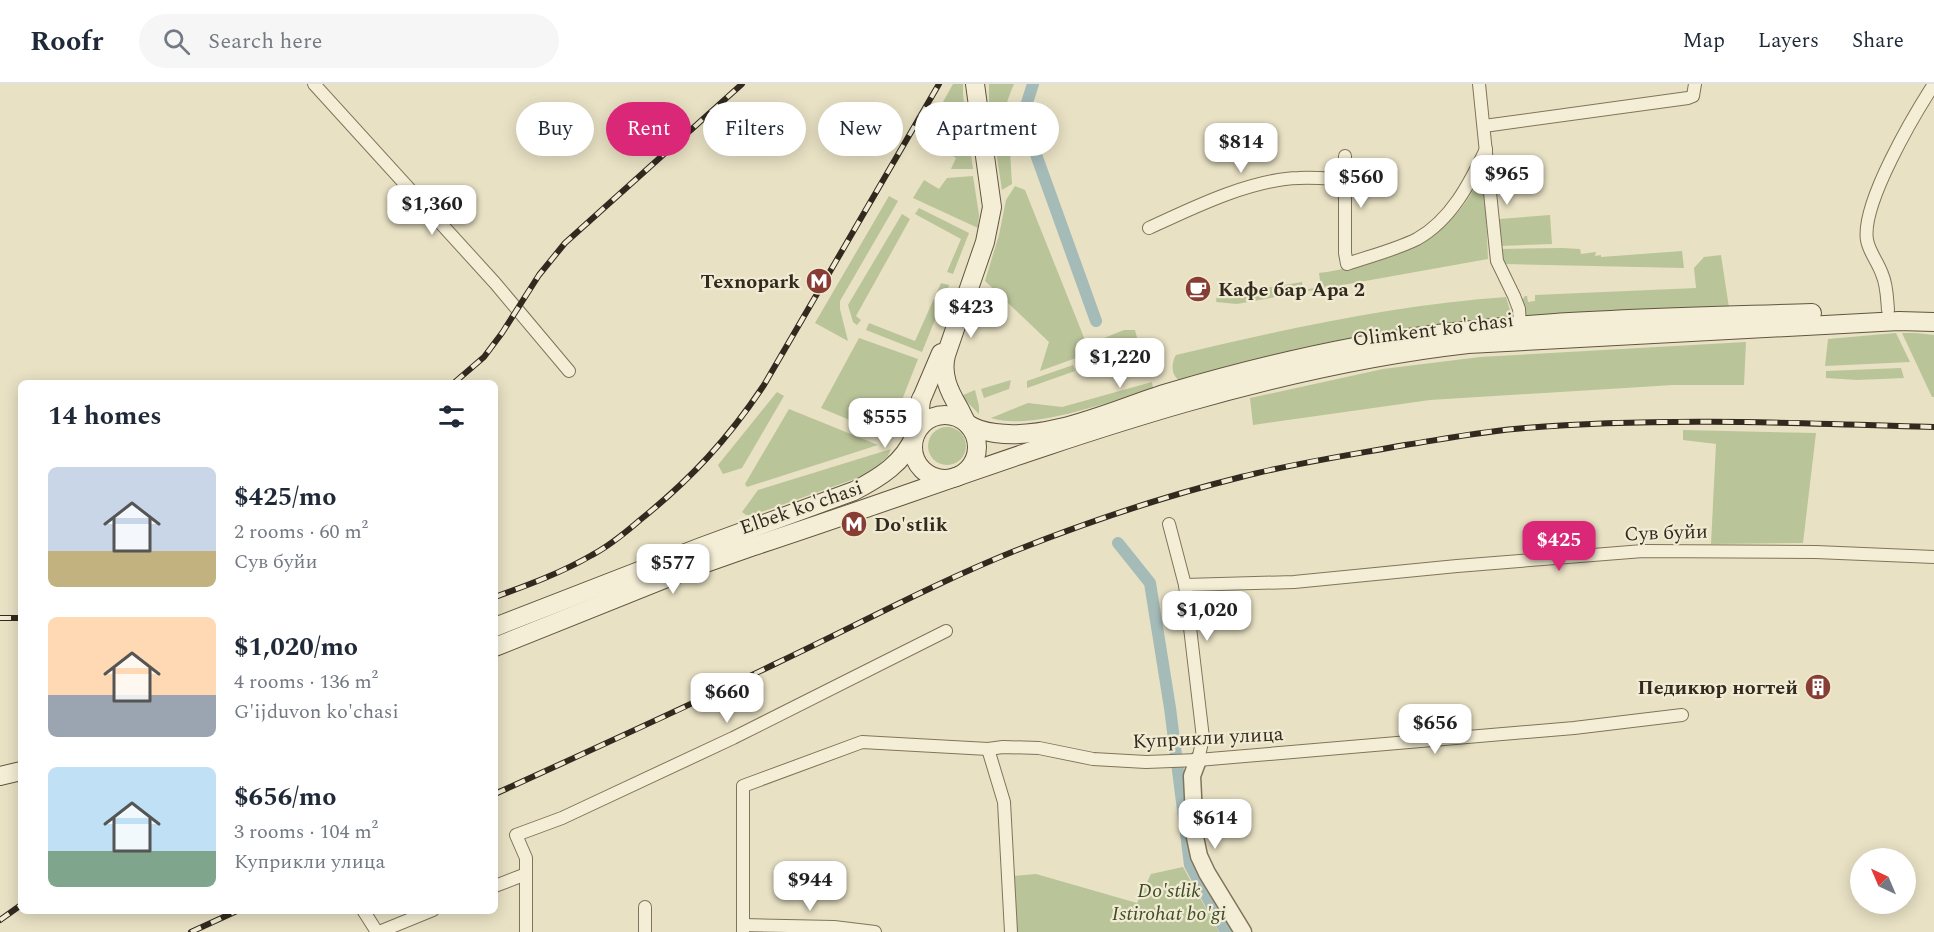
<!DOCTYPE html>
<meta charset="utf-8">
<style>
:root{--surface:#fff;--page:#f6f6f7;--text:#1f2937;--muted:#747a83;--line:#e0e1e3;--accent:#db2777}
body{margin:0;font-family:Spectral,serif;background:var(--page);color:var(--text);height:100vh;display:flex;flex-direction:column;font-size:22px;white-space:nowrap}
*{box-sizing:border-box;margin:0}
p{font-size:20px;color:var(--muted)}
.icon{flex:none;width:33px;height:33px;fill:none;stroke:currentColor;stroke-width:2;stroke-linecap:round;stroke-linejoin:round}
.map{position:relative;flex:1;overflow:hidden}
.sheet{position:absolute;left:18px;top:296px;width:480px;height:534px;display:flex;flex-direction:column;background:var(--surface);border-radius:9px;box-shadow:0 3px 15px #0003}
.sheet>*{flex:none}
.hud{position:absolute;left:516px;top:18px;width:570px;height:54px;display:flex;gap:12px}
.needle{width:39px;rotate:316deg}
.buttons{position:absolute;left:1850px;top:764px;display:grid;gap:12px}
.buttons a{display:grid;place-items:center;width:66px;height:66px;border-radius:50%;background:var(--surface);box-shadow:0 3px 15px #0003;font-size:30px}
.price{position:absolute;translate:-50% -51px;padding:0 14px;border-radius:12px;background:#fff;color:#222;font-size:20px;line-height:39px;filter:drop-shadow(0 2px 3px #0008)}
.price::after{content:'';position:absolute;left:50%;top:36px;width:18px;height:14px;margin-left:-9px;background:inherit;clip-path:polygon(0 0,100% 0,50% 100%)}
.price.on{background:var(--accent);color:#fff}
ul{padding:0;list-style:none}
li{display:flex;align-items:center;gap:18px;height:150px;padding:0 30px}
li span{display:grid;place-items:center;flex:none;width:168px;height:120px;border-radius:9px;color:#555}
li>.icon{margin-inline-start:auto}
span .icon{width:72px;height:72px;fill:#fffc;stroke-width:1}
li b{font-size:26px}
h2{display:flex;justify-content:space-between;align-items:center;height:72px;padding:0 30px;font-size:26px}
.tag{padding:0 21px;border-radius:27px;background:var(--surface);box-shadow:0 3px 15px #0003;font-size:21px;line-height:54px}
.tag.on{background:var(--accent);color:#fff}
header{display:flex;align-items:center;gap:36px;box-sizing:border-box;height:84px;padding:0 30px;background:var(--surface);border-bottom:2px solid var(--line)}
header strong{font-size:28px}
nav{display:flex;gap:33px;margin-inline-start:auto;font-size:21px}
.search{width:420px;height:54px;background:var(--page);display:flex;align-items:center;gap:15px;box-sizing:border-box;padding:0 21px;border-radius:33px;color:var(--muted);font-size:22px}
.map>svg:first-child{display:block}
.green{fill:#bac499}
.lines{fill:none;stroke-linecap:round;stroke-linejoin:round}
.canal{stroke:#a5bbb8;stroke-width:12}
.minor-casing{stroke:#80745c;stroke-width:14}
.tertiary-casing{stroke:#80745c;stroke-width:19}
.secondary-casing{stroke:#625540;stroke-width:20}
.minor{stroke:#f4eed6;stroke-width:12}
.tertiary{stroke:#f4eed6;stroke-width:16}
.secondary{stroke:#f4eed6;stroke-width:18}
.rail-casing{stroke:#322a1f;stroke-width:6}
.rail{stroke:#f0ebd2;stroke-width:4;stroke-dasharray:11;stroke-linecap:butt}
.labels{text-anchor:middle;stroke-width:4.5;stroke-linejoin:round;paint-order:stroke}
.poi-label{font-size:20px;font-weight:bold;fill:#322a1f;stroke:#f0ebd2;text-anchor:end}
.street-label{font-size:20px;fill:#322a1f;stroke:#f0ebd2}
.park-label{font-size:20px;font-style:italic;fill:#3e4c28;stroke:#f0ebd2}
</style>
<header>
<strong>Roofr</strong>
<div class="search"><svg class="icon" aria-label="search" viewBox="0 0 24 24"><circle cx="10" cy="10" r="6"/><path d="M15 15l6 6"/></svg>Search here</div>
<nav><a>Map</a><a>Layers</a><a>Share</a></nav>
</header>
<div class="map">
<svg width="1934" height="848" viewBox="0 0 1934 848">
<rect width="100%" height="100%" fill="#e8e1c4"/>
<!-- green -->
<g class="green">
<polygon points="953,0 963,0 963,11 973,85 951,85 956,74 924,52"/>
<path d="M 989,0 L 1014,0 C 1001,30 1005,31 1009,61 C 1011,74 1011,88 1012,100 L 1002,106 L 989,22 Z"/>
<path d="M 1484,87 L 1488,175 L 1237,220 L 1216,218 L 1217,212 L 1302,198 L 1303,206 L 1321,203 L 1319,189 C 1359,184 1386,171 1420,153 C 1429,148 1441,143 1449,137 C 1464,124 1474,105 1484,87 Z"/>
<polygon points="973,92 979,131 978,144 913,114 924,96 939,105 947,94"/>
<polygon points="1015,102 1025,106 1087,261 1124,246 1135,246 1142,273 1098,286 1095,280 1081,285 1076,274 1040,287 1049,258 985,197 999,151 1006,116"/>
<polygon points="889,112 898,117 840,217 840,225 848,257 815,239"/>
<polygon points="919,124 969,149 953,190 947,188 961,155 915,130"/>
<polygon points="902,130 910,135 856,232 861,236 857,241 853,238 848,221"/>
<polygon points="1550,131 1552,160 1500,162 1499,135"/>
<polygon points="1562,164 1580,165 1581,170 1596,168 1595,172 1601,171 1601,173 1682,167 1684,184 1504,180 1500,165"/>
<polygon points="1721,171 1729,224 1523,234 1522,216 1525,212 1527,212 1528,218 1535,217 1535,211 1696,204 1694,184 1704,173"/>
<polygon points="941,199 949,201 922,268 866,246 869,239 915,257"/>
<path d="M 1506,213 L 1513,236 L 1429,243 L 1345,256 L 1179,296 C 1171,291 1171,279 1176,271 C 1285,245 1394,221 1506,213 Z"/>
<polygon points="1896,249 1910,278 1825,282 1828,255"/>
<polygon points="1902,249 1916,249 1934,251 1934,313 1932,313"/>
<polygon points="859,254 918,275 888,352 821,324"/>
<polygon points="1746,258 1744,301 1673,301 1430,316 1253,341 1250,314 1383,285 1480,273"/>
<polygon points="1073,281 1075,287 1027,304 1027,297"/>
<polygon points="1901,284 1904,294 1857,296 1826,294 1826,287"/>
<polygon points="1011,296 1009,305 984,314 981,305"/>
<path d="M 1152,298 L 1153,304 C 1111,317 1033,347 991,334 L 1028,319 L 1062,323 Z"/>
<polygon points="975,306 979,322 979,330 961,312"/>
<polygon points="777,308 784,312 742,384 723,390 718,381"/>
<polygon points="789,325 878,361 747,403 745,400"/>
<circle cx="947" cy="362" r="19"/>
<polygon points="1683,346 1816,349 1803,459 1711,460 1716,360 1683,356"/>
<polygon points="891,365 888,372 869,390 753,431 746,431 742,428 758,406"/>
<polygon points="1183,783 1219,848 1016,848 1013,792 1036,790 1137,819 1151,790"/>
</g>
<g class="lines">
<!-- canal -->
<g class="canal">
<polyline points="1033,0 1025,25 1025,40 1096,237"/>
<polyline points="1118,459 1150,499 1170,624 1190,781 1226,848"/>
</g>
<defs>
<g id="minor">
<polyline points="314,0 495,199 569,287"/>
<polyline points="1479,0 1497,177 1514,212 1519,225 1520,243"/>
<polyline points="1484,42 1688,14 1693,12 1695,0"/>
<path d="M 1345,72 L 1345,169 L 1347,180 C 1370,172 1395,166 1417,155 C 1451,136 1470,99 1486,65"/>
<path d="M 1149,144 C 1192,124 1251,95 1299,94 C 1315,93 1331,95 1346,96"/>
<path d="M 1888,226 C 1887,214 1887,201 1882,190 C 1878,178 1869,168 1867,156 C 1861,120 1914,31 1934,0"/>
<polyline points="1169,440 1185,501 1203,654 1198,676"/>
<polyline points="1185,501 1294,498 1457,482 1643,467 1816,468 1934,473"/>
<polyline points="988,665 1004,718 1011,848"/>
<polyline points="495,802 526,790"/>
<polyline points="645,823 645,848"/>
<polyline points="363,826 377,848"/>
<polyline points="743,841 834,843 875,848"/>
<polyline points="379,848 433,826"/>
<polyline points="526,848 526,774 516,751 562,734 733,654 946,547"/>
<polyline points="743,848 743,702 862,658 988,665 1003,663 1039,664 1093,675 1146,678 1198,676 1574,644 1682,631"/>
</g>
<polyline id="tertiary" points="1198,676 1192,692 1195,753 1199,772 1207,789 1243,848"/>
<g id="secondary">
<path d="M 975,0 L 992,123 L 985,158 L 946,271 C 941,291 949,307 959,324 C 962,329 964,336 968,340 C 975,345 987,348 995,349 C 1050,357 1115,325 1167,309 C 1228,291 1291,275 1354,263 C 1504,235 1659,234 1812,229"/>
<polyline points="918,323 941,269"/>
<circle cx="945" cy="363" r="32"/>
<path d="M 495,543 L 701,463 L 854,407 C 879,394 904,379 915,351 C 919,340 920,326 921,315"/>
<path d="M 495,563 L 697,482 L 751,463 C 987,386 1219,288 1468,260 L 1899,237 L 1934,238"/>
<polyline points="0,692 21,687"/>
</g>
</defs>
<!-- minor casing -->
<use href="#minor" class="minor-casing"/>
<!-- tertiary casing -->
<use href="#tertiary" class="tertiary-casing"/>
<!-- secondary casing -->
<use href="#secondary" class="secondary-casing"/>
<!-- minor -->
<use href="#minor" class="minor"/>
<!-- tertiary -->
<use href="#tertiary" class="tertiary"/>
<!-- secondary -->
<use href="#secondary" class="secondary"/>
<defs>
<g id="rail">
<polyline points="455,298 484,273 502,249 539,191 565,159 742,0"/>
<path d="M 495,513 C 528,501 561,489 592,471 C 609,462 625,449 640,436 C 691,395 728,355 764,301 L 939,0"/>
<polyline points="0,534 21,534"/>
<path d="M 495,710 C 589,667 684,624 777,579 C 857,541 935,499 1017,466 C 1090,437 1165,412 1241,393 C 1295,379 1350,371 1405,361 C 1444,355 1485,347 1525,344 C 1661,333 1798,339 1934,343"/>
<polyline points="0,836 21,821"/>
<polyline points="191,848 239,826"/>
</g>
</defs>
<!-- rail casing -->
<use href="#rail" class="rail-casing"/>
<!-- rail -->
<use href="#rail" class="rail"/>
</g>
<!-- icons -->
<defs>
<symbol id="metro-disc" viewBox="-11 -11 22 22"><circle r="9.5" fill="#873d34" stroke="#f0ebd2"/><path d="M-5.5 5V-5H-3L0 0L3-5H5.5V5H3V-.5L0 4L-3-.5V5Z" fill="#fff"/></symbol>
<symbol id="cafe-disc" viewBox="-11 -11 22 22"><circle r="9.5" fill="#873d34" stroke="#f0ebd2"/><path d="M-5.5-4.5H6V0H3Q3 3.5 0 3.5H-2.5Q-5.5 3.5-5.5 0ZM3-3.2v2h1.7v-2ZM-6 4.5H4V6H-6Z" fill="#fff"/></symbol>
<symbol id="building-disc" viewBox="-11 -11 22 22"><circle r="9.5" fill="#873d34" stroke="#f0ebd2"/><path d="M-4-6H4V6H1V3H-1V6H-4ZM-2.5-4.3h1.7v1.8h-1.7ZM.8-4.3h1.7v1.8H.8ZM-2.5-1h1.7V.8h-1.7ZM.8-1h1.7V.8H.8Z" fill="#fff"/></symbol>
</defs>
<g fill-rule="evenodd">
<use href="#metro-disc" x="804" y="182" width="30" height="30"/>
<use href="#cafe-disc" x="1183" y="190" width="30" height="30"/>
<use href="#metro-disc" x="839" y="425" width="30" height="30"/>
<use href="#building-disc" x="1803" y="588" width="30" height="30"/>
</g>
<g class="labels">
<!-- poi labels -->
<g class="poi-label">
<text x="800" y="204">Texnopark</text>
<text x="1218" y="212" text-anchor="start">Кафе бар Ара 2</text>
<text x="874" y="447" text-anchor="start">Do'stlik</text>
<text x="1798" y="610">Педикюр ногтей</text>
</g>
<!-- street labels -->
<g class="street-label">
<text transform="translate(1433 245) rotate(-7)" y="7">Olimkent ko'chasi</text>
<text transform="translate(801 423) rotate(-19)" y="7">Elbek ko'chasi</text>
<text transform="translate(1666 448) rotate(-2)" y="7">Сув буйи</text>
<text transform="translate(1208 653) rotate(-3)" y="7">Куприкли улица</text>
</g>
<!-- park labels -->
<g class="park-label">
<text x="1169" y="813">Do'stlik<tspan x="1169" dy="23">Istirohat bo'gi</tspan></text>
</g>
</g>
</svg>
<div class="buttons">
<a><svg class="needle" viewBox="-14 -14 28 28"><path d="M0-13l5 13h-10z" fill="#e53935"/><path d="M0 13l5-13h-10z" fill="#747a83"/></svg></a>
</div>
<b class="price" style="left:1241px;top:90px">$814</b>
<b class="price" style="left:1507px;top:122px">$965</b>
<b class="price" style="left:1361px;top:125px">$560</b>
<b class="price" style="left:432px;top:152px">$1,360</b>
<b class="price" style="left:971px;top:255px">$423</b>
<b class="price" style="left:1120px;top:305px">$1,220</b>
<b class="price" style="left:885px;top:365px">$555</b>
<b class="price on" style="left:1559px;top:488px">$425</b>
<b class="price" style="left:673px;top:511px">$577</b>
<b class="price" style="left:1207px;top:558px">$1,020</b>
<b class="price" style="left:727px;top:640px">$660</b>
<b class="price" style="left:1435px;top:671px">$656</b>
<b class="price" style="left:1215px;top:766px">$614</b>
<b class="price" style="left:810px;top:828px">$944</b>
<div class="hud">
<a class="tag">Buy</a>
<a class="tag on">Rent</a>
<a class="tag">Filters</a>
<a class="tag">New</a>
<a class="tag">Apartment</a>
</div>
<section class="sheet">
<h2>14 homes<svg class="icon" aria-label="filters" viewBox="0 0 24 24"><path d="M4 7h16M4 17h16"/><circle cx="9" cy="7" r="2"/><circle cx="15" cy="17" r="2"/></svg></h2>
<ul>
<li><span style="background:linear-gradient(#c9d6e8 70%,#c2b280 0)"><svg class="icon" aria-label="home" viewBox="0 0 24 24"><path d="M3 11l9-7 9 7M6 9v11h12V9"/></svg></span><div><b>$425/mo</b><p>2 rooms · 60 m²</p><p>Сув буйи</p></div></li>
<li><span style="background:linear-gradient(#ffd9b3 65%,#9aa5b1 0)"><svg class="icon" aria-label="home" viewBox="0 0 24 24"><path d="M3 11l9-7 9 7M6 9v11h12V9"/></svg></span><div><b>$1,020/mo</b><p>4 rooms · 136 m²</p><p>G'ijduvon ko'chasi</p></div></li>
<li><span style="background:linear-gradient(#bfe0f5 70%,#7fa58c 0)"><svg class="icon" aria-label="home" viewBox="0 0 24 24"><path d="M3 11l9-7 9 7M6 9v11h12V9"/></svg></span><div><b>$656/mo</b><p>3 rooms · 104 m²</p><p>Куприкли улица</p></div></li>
</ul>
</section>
</div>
